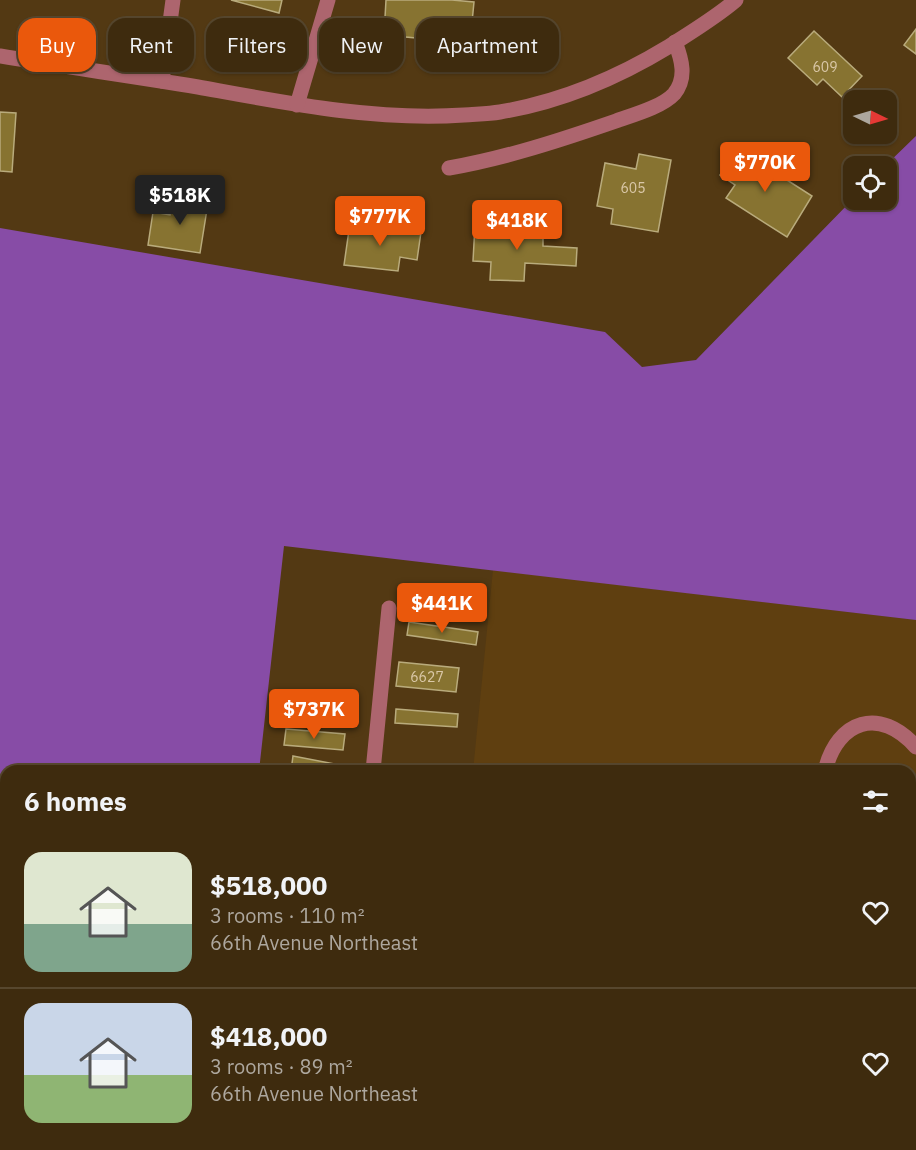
<!DOCTYPE html>
<meta charset="utf-8">
<style>
:root{--surface:#3e2b0e;--page:#49371c;--text:#f1f3f6;--muted:#ada79e;--line:#57472e;--accent:#ea580c}
body{margin:0;font-family:"IBM Plex Sans",sans-serif;background:var(--page);color:var(--text);height:100vh;display:flex;flex-direction:column;font-size:22px;white-space:nowrap}
*{box-sizing:border-box;margin:0}
p{font-size:20px;color:var(--muted)}
.icon{flex:none;width:33px;height:33px;fill:none;stroke:currentColor;stroke-width:2;stroke-linecap:round;stroke-linejoin:round}
.map{position:relative;flex:1;overflow:hidden}
.panel{position:absolute;left:0px;top:765px;width:916px;height:386px;display:flex;flex-direction:column;background:var(--surface);border-radius:18px 18px 0 0;box-shadow:0 2px 4px #0004,0 0 0 2px var(--line)}
.panel>*{flex:none}
.hud{position:absolute;left:18px;top:18px;width:600px;height:54px;display:flex;gap:12px}
.needle{width:39px;rotate:95deg}
.tools{position:absolute;left:843px;top:90px;display:grid;gap:12px}
.tools a{display:grid;place-items:center;width:54px;height:54px;border-radius:12px;background:var(--surface);box-shadow:0 2px 4px #0004,0 0 0 2px var(--line);font-size:30px}
.price{position:absolute;translate:-50% -51px;padding:0 14px;border-radius:6px;background:var(--accent);color:#fff;font-size:20px;line-height:39px;filter:drop-shadow(0 2px 3px #0008)}
.price::after{content:'';position:absolute;left:50%;top:36px;width:18px;height:14px;margin-left:-9px;background:inherit;clip-path:polygon(0 0,100% 0,50% 100%)}
.price.selected{background:#222;color:#fff}
ul{padding:0;list-style:none}
li{display:flex;align-items:center;gap:18px;height:150px;padding:0 24px}
li+li{border-top:2px solid var(--line)}
li span{display:grid;place-items:center;flex:none;width:168px;height:120px;border-radius:18px;color:#555}
li>.icon{margin-inline-start:auto}
span .icon{width:72px;height:72px;fill:#fffc;stroke-width:1}
li b{font-size:26px}
h2{display:flex;justify-content:space-between;align-items:center;height:72px;padding:0 24px;font-size:26px}
.pill{padding:0 21px;border-radius:18px;background:var(--surface);box-shadow:0 2px 4px #0004,0 0 0 2px var(--line);font-size:21px;line-height:54px}
.pill.selected{background:var(--accent);color:#fff}
.map>svg:first-child{display:block}
.built{fill:#5f3f10}
.forest{fill:#874ca6}
.building{fill:#877331;stroke:#b9ab7c;stroke-width:1.5}
.lines{fill:none;stroke-linecap:round;stroke-linejoin:round}
.minor{stroke:#ad656e;stroke-width:15}
.labels{text-anchor:middle;stroke-width:6;stroke-linejoin:round;paint-order:stroke}
.number-label{font-size:14px;fill:#dac8a8}
</style>
<div class="map">
<svg width="916" height="1150" viewBox="0 0 916 1150">
<rect width="100%" height="100%" fill="#533913"/>
<!-- built -->
<g class="built">
<polygon points="493,570 916,620 916,1150 814,1150 815,1145 910,1144 910,771 473,771"/>
<polygon points="436,1144 621,1145 621,1150 435,1150"/>
</g>
<!-- forest -->
<polygon class="forest" points="916,136 916,620 284,546 259,771 6,771 6,1144 219,1145 218,1150 0,1150 0,228 605,332 642,367 696,360 853,199 886,200 885,166"/>
<!-- building -->
<g class="building">
<polygon points="231,0 282,0 279,13"/>
<polygon points="386,0 452,0 474,2 470,43 384,35"/>
<polygon points="916,29 916,54 904,45"/>
<polygon points="814,31 862,76 842,97 823,79 817,85 788,58"/>
<polygon points="0,112 16,113 12,172 0,171"/>
<polygon points="737,148 812,196 787,237 726,198 735,185 720,175"/>
<polygon points="639,154 671,160 658,232 611,224 613,209 597,206 605,163 636,169"/>
<polygon points="173,198 208,203 200,253 148,245 153,212 170,215"/>
<polygon points="350,223 421,232 417,260 400,257 398,271 344,265"/>
<polygon points="475,225 543,228 543,246 577,248 576,266 525,263 524,281 490,280 491,262 473,261"/>
<polygon points="407,595 475,604 473,616 406,607"/>
<polygon points="409,622 478,632 476,645 407,635"/>
<polygon points="399,662 459,668 456,692 396,686"/>
<polygon points="396,709 458,714 457,727 395,723"/>
<polygon points="286,729 345,734 343,750 284,745"/>
<polygon points="293,756 345,766 344,771 291,771"/>
<polygon points="394,1144 434,1144 433,1149"/>
<polygon points="455,1144 489,1144 488,1150 454,1150"/>
<polygon points="250,1148 288,1150 250,1150"/>
</g>
<g class="lines">
<!-- minor -->
<g class="minor">
<path d="M 0,56 C 66,67 132,76 198,87 C 286,103 374,121 464,115 C 476,114 488,114 500,112 C 560,102 617,78 668,47 C 691,32 715,18 736,0"/>
<polyline points="162,81 173,0"/>
<polyline points="297,105 328,0"/>
<path d="M 449,168 C 506,158 561,140 616,121 C 633,115 662,107 674,94 C 687,78 682,60 675,42"/>
<polyline points="373,771 389,608"/>
<path d="M 825,771 C 837,720 880,706 916,747"/>
<polyline points="910,813 916,806"/>
<polyline points="910,1057 916,1051"/>
<polyline points="336,1150 337,1144"/>
<polyline points="594,1150 595,1144"/>
<polyline points="667,1150 667,1144"/>
<polyline points="799,1150 799,1144"/>
<polyline points="832,1150 833,1144"/>
</g>
</g>
<g class="labels">
<!-- number labels -->
<g class="number-label">
<text x="825" y="72">609</text>
<text x="633" y="193">605</text>
<text x="427" y="682">6627</text>
</g>
</g>
</svg>
<div class="tools">
<a><svg class="needle" viewBox="-14 -14 28 28"><path d="M0-13l5 13h-10z" fill="#e53935"/><path d="M0 13l5-13h-10z" fill="#ada79e"/></svg></a>
<a><svg class="icon" aria-label="locate" viewBox="0 0 24 24"><circle cx="12" cy="12" r="6"/><path d="M12 2v4M12 18v4M2 12h4M18 12h4"/></svg></a>
</div>
<b class="price" style="left:765px;top:193px">$770K</b>
<b class="price selected" style="left:180px;top:226px">$518K</b>
<b class="price" style="left:380px;top:247px">$777K</b>
<b class="price" style="left:517px;top:251px">$418K</b>
<b class="price" style="left:442px;top:634px">$441K</b>
<b class="price" style="left:314px;top:740px">$737K</b>
<div class="hud">
<a class="pill selected">Buy</a>
<a class="pill">Rent</a>
<a class="pill">Filters</a>
<a class="pill">New</a>
<a class="pill">Apartment</a>
</div>
<section class="panel">
<h2>6 homes<svg class="icon" aria-label="filters" viewBox="0 0 24 24"><path d="M4 7h16M4 17h16"/><circle cx="9" cy="7" r="2"/><circle cx="15" cy="17" r="2"/></svg></h2>
<ul>
<li><span style="background:linear-gradient(#dfe7d0 60%,#7fa58c 0)"><svg class="icon" aria-label="home" viewBox="0 0 24 24"><path d="M3 11l9-7 9 7M6 9v11h12V9"/></svg></span><div><b>$518,000</b><p>3 rooms · 110 m²</p><p>66th Avenue Northeast</p></div><svg class="icon" aria-label="heart" viewBox="0 0 24 24"><path d="M12 20l-8-8c-3-5 5-10 8-4 3-6 11-1 8 4z"/></svg></li>
<li><span style="background:linear-gradient(#c9d6e8 60%,#8fb573 0)"><svg class="icon" aria-label="home" viewBox="0 0 24 24"><path d="M3 11l9-7 9 7M6 9v11h12V9"/></svg></span><div><b>$418,000</b><p>3 rooms · 89 m²</p><p>66th Avenue Northeast</p></div><svg class="icon" aria-label="heart" viewBox="0 0 24 24"><path d="M12 20l-8-8c-3-5 5-10 8-4 3-6 11-1 8 4z"/></svg></li>
</ul>
</section>
</div>
